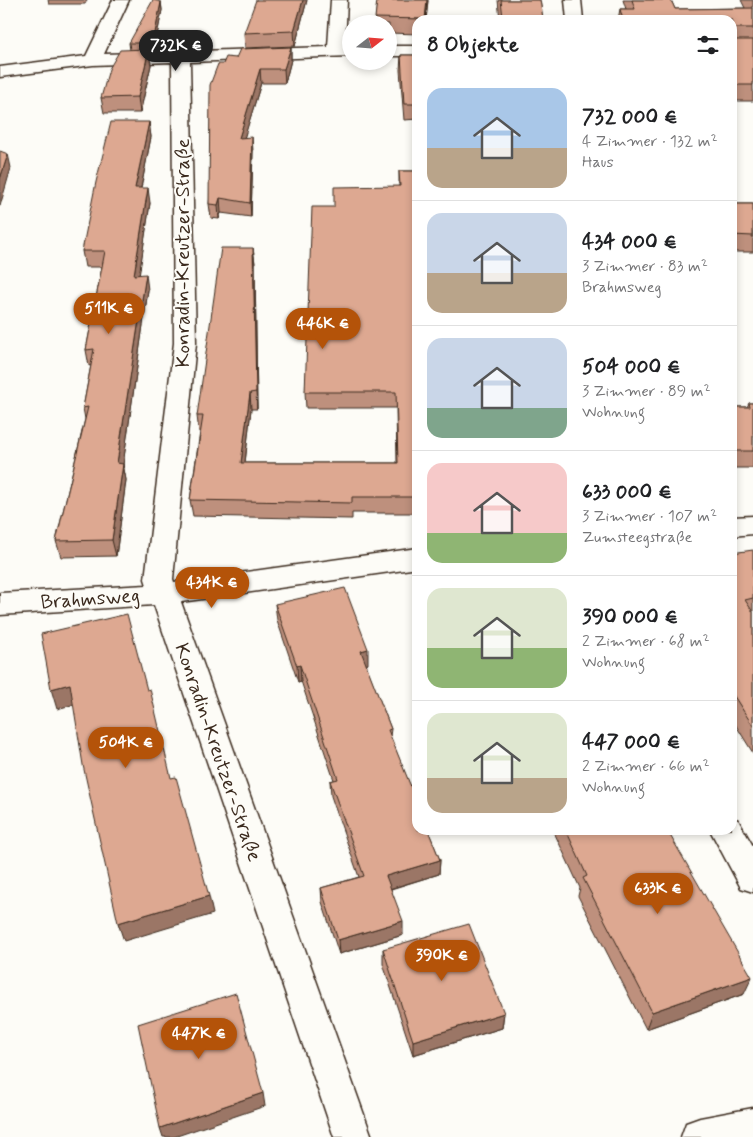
<!DOCTYPE html>
<html lang="de">
<meta charset="utf-8">
<style>
:root{--surface:#fff;--page:#f6f6f6;--text:#202124;--muted:#757577;--line:#e0e0e0;--accent:#b45309}
body{margin:0;font-family:Mynerve,sans-serif;background:var(--page);color:var(--text);height:100vh;display:flex;flex-direction:column;font-size:19px;white-space:nowrap}
*{box-sizing:border-box;margin:0}
p{font-size:16px;color:var(--muted)}
.icon{flex:none;width:28px;height:28px;fill:none;stroke:currentColor;stroke-width:2;stroke-linecap:round;stroke-linejoin:round}
.map{position:relative;flex:1;overflow:hidden}
.sheet{position:absolute;left:412px;top:15px;width:325px;height:820px;display:flex;flex-direction:column;background:var(--surface);border-radius:15px;box-shadow:0 2px 8px #0003}
.sheet>*{flex:none}
.needle{width:32px;rotate:73deg}
.buttons{position:absolute;left:342px;top:15px;display:grid;gap:10px}
.buttons a{display:grid;place-items:center;width:55px;height:55px;border-radius:50%;background:var(--surface);box-shadow:0 2px 8px #0003;font-size:25px}
.price{position:absolute;translate:-50% -42px;padding:0 11px;border-radius:18px;background:var(--accent);color:#fff;font-size:16px;line-height:32px;filter:drop-shadow(0 1px 2px #0008)}
.price::after{content:'';position:absolute;left:50%;top:30px;width:15px;height:11px;margin-left:-8px;background:inherit;clip-path:polygon(0 0,100% 0,50% 100%)}
.price.on{background:#222;color:#fff}
ul{padding:0;list-style:none}
li{display:flex;align-items:center;gap:15px;height:125px;padding:0 15px}
li+li{border-top:1px solid var(--line)}
li span{display:grid;place-items:center;flex:none;width:140px;height:100px;border-radius:15px;color:#555}
li>.icon{margin-inline-start:auto}
span .icon{width:60px;height:60px;fill:#fffc;stroke-width:1}
li b{font-size:21px}
h2{display:flex;justify-content:space-between;align-items:center;height:60px;padding:0 15px;font-size:21px}
.map>svg:first-child{display:block}
.lines{fill:none;stroke-linecap:round;stroke-linejoin:round}
.street-casing{stroke:#3b2a1e;stroke-width:3}
.street{fill:#fdfcf7;fill-rule:evenodd}
.wall{fill:#be907d;stroke:#3b2a1e}
.shaded-wall{fill:#9b7666;stroke:#3b2a1e}
.building{fill:#dda891;stroke:#3b2a1e}
.labels{text-anchor:middle;stroke-width:4;stroke-linejoin:round;paint-order:stroke}
.street-label{font-size:20px;fill:#3b2a1e;stroke:#fdfcf7}
</style>
<div class="map">
<svg width="753" height="1137" viewBox="0 0 753 1137">
<rect width="100%" height="100%" fill="#fdfcf7"/>
<filter id="ink" filterUnits="userSpaceOnUse"><feTurbulence type="fractalNoise" baseFrequency=".02" numOctaves="2"/><feDisplacementMap in="SourceGraphic" scale="10" xChannelSelector="R" yChannelSelector="G"/><feConvolveMatrix kernelMatrix="1 2 1 2 8 2 1 2 1" color-interpolation-filters="sRGB"/></filter>
<g filter="url(#ink)">
<g class="lines">
<defs>
<g id="street">
<polygon points="113,0 129,0 104,54 328,47 331,0 347,0 345,46 351,46 351,56 190,62 196,343 173,579 174,582 418,548 418,568 181,602 372,1137 334,1137 154,605 0,615 0,593 147,585 145,579 174,343 172,62 93,65 0,77 0,67 86,56"/>
<polygon points="565,0 581,0 583,20 567,20"/>
<rect x="389" y="46" width="29" height="10"/>
<polygon points="753,516 753,534 732,536 732,517"/>
<polygon points="732,818 738,820 753,846 753,892 741,888 710,830 732,830"/>
<polygon points="753,1108 753,1137 681,1137 686,1123 700,1118"/>
</g>
</defs>
<!-- street casing -->
<use href="#street" class="street-casing"/>
<!-- street -->
<use href="#street" class="street"/>
</g>
<!-- wall -->
<g class="wall">
<polygon points="48,0 87,0 85,4 49,4"/>
<polygon points="307,0 295,46 245,48 244,33"/>
<polygon points="377,0 428,0 426,20 418,20 418,34 389,33 389,24 375,24"/>
<polygon points="498,0 540,0 543,20 500,20"/>
<polygon points="623,0 671,0 675,9 745,8 741,0 753,0 753,101 732,101 732,20 618,20 620,9 626,9"/>
<polygon points="161,2 162,10 154,51 149,51 151,65 140,113 104,113 101,98 130,50 129,43"/>
<polygon points="291,47 291,60 285,83 261,83 244,138 253,151 251,217 221,213 219,219 211,218 209,204 223,64 236,58"/>
<polygon points="401,55 418,55 418,119 404,120 400,70"/>
<polygon points="149,122 151,137 141,188 150,203 139,274 148,290 123,464 126,480 116,556 61,557 56,541 85,419 83,408 91,365 89,366 86,350 102,267 85,267 82,251"/>
<polygon points="399,171 418,171 418,513 352,513 352,519 193,516 190,500 200,432 199,432 197,416 253,248 255,264 257,409 251,409 245,463 397,463 396,408 306,408 305,392 334,207 399,186"/>
<rect x="732" y="204" width="21" height="48"/>
<polygon points="749,403 753,403 753,468 732,468 732,407 747,407"/>
<polygon points="753,551 753,753 732,719 732,553"/>
<polygon points="275,604 368,664 366,665 391,729 390,736 440,860 439,874 391,889 403,935 339,954 322,902 321,888 359,877 331,796 330,781 334,780 301,681 298,682 277,620"/>
<polygon points="553,830 667,830 744,994 646,1029 578,896 580,888"/>
<polygon points="383,949 504,1013 502,1028 413,1055 383,964"/>
</g>
<!-- shaded-wall -->
<g class="shaded-wall">
<polygon points="303,0 307,0 295,46 294,31"/>
<polygon points="427,0 428,0 426,20 425,20"/>
<polygon points="161,2 162,10 154,51 153,43"/>
<polygon points="291,47 291,60 285,83 284,69"/>
<polygon points="149,49 151,65 140,113 138,97"/>
<polygon points="260,69 261,83 240,152 239,138"/>
<polygon points="149,122 151,137 138,203 135,188"/>
<polygon points="252,137 253,151 251,217 250,203"/>
<polygon points="8,154 11,168 0,206 0,179"/>
<polygon points="148,188 150,203 137,290 134,275"/>
<polygon points="220,198 221,213 219,219 218,205"/>
<polygon points="253,248 255,264 257,409 256,392"/>
<polygon points="146,274 148,290 121,479 117,463"/>
<polygon points="250,393 251,409 243,480 241,463"/>
<polygon points="123,464 126,480 116,556 112,540"/>
<polygon points="368,649 368,664 361,666 361,651"/>
<polygon points="300,665 301,681 298,682 297,666"/>
<polygon points="70,684 75,704 57,709 51,689"/>
<polygon points="440,860 439,874 386,890 386,876"/>
<polygon points="209,896 213,914 124,941 118,923"/>
<polygon points="403,921 403,935 339,954 338,940"/>
<polygon points="752,977 744,994 646,1029 652,1012"/>
<polygon points="504,1013 502,1028 413,1055 413,1041"/>
<polygon points="263,1093 265,1106 174,1137 163,1137 160,1128"/>
</g>
<!-- building -->
<g class="building">
<polygon points="153,0 161,2 153,43 129,43"/>
<polygon points="256,0 303,0 294,31 244,33"/>
<polygon points="377,0 427,0 425,19 375,18"/>
<polygon points="501,0 540,0 543,18 503,18"/>
<polygon points="632,0 671,0 675,9 753,8 753,28 734,28 734,40 753,40 753,85 732,85 732,20 623,20 620,9 635,9"/>
<polygon points="291,47 284,69 260,69 239,138 252,137 250,203 220,198 218,205 209,204 210,85 218,64 223,64 226,57 236,58 240,49"/>
<polygon points="149,49 138,97 101,98 109,69 120,50"/>
<polygon points="401,55 418,55 418,104 404,104"/>
<polygon points="111,122 149,122 135,188 148,188 134,275 146,274 117,463 123,464 112,540 56,541 88,407 83,408 94,349 86,350 105,251 82,251 96,182"/>
<polygon points="0,151 8,154 0,179"/>
<polygon points="399,171 418,171 418,497 352,497 352,503 190,500 203,416 197,416 221,248 253,248 256,392 250,393 241,463 398,463 396,392 305,392 312,207 334,207 334,187 400,186"/>
<polygon points="732,204 753,204 753,236 732,235"/>
<polygon points="749,403 753,403 753,451 732,451 732,407 750,407"/>
<polygon points="753,550 753,598 745,600 753,612 753,726 732,693 732,553"/>
<polygon points="345,588 368,649 361,651 391,729 388,730 418,804 418,830 428,830 440,860 386,876 403,921 338,940 321,888 364,876 330,781 338,779 300,665 297,666 275,604"/>
<polygon points="127,614 147,690 150,689 171,778 176,777 209,896 118,923 83,765 70,684 51,689 41,634"/>
<polygon points="566,830 667,830 752,977 652,1012 583,878 587,876"/>
<polygon points="469,924 504,1013 413,1041 383,949"/>
<polygon points="236,993 263,1093 160,1128 138,1024"/>
</g>
</g>
<g class="labels">
<!-- street labels -->
<g class="street-label">
<text transform="translate(182 253) rotate(-90)" y="7">Konradin-Kreutzer-Straße</text>
<text transform="translate(90 598) rotate(-4)" y="7">Brahmsweg</text>
<text transform="translate(219 752) rotate(71)" y="7">Konradin-Kreutzer-Straße</text>
</g>
</g>
</svg>
<div class="buttons">
<a><svg class="needle" viewBox="-14 -14 28 28"><path d="M0-13l5 13h-10z" fill="#e53935"/><path d="M0 13l5-13h-10z" fill="#757577"/></svg></a>
</div>
<b class="price on" style="left:176px;top:72px">732K €</b>
<b class="price" style="left:109px;top:335px">511K €</b>
<b class="price" style="left:323px;top:350px">446K €</b>
<b class="price" style="left:212px;top:609px">434K €</b>
<b class="price" style="left:126px;top:769px">504K €</b>
<b class="price" style="left:658px;top:915px">633K €</b>
<b class="price" style="left:442px;top:982px">390K €</b>
<b class="price" style="left:199px;top:1060px">447K €</b>
<section class="sheet">
<h2>8 Objekte<svg class="icon" aria-label="filters" viewBox="0 0 24 24"><path d="M4 7h16M4 17h16"/><circle cx="9" cy="7" r="2"/><circle cx="15" cy="17" r="2"/></svg></h2>
<ul>
<li><span style="background:linear-gradient(#a9c7e8 60%,#b9a48a 0)"><svg class="icon" aria-label="home" viewBox="0 0 24 24"><path d="M3 11l9-7 9 7M6 9v11h12V9"/></svg></span><div><b>732 000 €</b><p>4 Zimmer · 132 m²</p><p>Haus</p></div></li>
<li><span style="background:linear-gradient(#c9d6e8 60%,#b9a48a 0)"><svg class="icon" aria-label="home" viewBox="0 0 24 24"><path d="M3 11l9-7 9 7M6 9v11h12V9"/></svg></span><div><b>434 000 €</b><p>3 Zimmer · 83 m²</p><p>Brahmsweg</p></div></li>
<li><span style="background:linear-gradient(#c9d6e8 70%,#7fa58c 0)"><svg class="icon" aria-label="home" viewBox="0 0 24 24"><path d="M3 11l9-7 9 7M6 9v11h12V9"/></svg></span><div><b>504 000 €</b><p>3 Zimmer · 89 m²</p><p>Wohnung</p></div></li>
<li><span style="background:linear-gradient(#f6c9c9 70%,#8fb573 0)"><svg class="icon" aria-label="home" viewBox="0 0 24 24"><path d="M3 11l9-7 9 7M6 9v11h12V9"/></svg></span><div><b>633 000 €</b><p>3 Zimmer · 107 m²</p><p>Zumsteegstraße</p></div></li>
<li><span style="background:linear-gradient(#dfe7d0 60%,#8fb573 0)"><svg class="icon" aria-label="home" viewBox="0 0 24 24"><path d="M3 11l9-7 9 7M6 9v11h12V9"/></svg></span><div><b>390 000 €</b><p>2 Zimmer · 68 m²</p><p>Wohnung</p></div></li>
<li><span style="background:linear-gradient(#dfe7d0 65%,#b9a48a 0)"><svg class="icon" aria-label="home" viewBox="0 0 24 24"><path d="M3 11l9-7 9 7M6 9v11h12V9"/></svg></span><div><b>447 000 €</b><p>2 Zimmer · 66 m²</p><p>Wohnung</p></div></li>
</ul>
</section>
</div>
